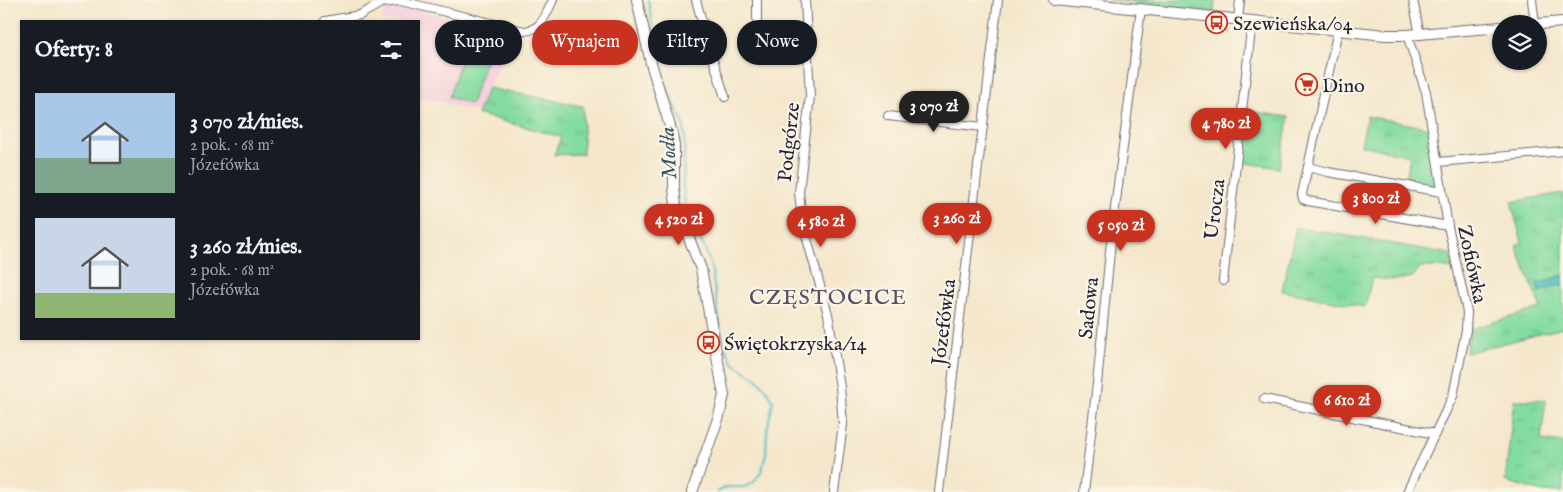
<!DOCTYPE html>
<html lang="pl">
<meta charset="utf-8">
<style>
:root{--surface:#171b24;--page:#20242c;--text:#f1f3f6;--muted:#9ea1a6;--accent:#c8321e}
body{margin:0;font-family:"IM FELL English",serif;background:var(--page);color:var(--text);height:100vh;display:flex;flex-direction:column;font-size:19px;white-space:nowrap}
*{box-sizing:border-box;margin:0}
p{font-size:16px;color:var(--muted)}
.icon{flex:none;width:28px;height:28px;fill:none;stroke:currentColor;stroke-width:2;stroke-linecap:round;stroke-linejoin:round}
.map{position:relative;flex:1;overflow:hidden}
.side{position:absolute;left:20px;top:20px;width:400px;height:320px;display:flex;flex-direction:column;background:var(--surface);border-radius:0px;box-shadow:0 1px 4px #0004}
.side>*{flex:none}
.hud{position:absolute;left:435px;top:20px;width:475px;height:45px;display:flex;gap:10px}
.controls{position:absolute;left:1492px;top:15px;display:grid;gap:10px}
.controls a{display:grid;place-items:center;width:55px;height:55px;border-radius:50%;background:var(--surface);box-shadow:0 1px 4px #0004;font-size:25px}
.price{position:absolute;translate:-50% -42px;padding:0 11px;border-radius:18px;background:var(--accent);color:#fff;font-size:16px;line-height:32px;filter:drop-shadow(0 1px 2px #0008)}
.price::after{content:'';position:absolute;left:50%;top:30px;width:15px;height:11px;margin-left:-8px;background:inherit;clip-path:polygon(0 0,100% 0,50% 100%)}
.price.current{background:#222;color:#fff}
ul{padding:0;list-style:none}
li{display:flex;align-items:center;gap:15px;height:125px;padding:0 15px}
li span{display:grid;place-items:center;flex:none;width:140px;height:100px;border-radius:0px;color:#555}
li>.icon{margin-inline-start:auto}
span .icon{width:60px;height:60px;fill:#fffc;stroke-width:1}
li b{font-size:21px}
h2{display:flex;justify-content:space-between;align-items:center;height:60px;padding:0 15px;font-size:21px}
.tag{padding:0 18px;border-radius:22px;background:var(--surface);box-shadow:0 1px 4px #0004;font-size:18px;line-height:45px}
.tag.current{background:var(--accent);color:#fff}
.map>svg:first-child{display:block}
.built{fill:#f4cfdc}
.grass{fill:url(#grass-tufts);stroke:#527e6d}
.green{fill:#82db9f;stroke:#527e6d}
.water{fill:#4ab9c1;stroke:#366e7e}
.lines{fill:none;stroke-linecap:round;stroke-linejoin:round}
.stream{stroke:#4ab9c1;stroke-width:2}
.minor-casing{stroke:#6c676e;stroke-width:10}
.tertiary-casing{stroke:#6c676e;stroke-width:12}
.minor{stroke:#fff;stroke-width:8}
.tertiary{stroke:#fff;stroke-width:10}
.labels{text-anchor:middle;stroke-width:4.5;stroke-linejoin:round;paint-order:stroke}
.poi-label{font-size:20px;fill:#22223b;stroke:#fcf5e5;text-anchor:start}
.street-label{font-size:20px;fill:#22223b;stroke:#fcf5e5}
.water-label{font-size:21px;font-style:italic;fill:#30576a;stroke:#fcf5e5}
.quarter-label{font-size:22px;letter-spacing:1px;fill:#5c4d68;stroke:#fcf5e5}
</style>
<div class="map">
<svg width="1563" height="492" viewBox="0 0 1563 492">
<defs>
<pattern id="grass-tufts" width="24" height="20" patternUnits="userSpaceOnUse" patternTransform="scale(1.25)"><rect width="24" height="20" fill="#82db9f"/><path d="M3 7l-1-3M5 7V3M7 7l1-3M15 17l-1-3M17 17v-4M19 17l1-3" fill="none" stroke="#70bc8a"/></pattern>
</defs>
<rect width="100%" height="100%" fill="#fcf5e5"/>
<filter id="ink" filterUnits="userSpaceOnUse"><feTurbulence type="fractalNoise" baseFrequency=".02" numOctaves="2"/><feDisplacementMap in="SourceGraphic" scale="10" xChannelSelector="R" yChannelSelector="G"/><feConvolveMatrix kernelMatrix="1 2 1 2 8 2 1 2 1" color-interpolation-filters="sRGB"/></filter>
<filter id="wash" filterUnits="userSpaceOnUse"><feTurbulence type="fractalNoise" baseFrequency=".0096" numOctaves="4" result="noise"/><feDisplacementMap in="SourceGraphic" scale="20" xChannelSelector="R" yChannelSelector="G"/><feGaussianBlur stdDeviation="1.12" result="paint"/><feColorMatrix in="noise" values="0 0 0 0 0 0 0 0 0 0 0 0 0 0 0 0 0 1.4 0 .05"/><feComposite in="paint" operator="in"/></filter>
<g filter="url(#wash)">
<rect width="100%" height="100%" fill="#f4e7cc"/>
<!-- built -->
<polygon class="built" points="395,3 512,35 477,112 419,96 419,21 382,21 385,9"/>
<!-- grass -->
<g class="grass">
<polygon points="488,88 583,106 583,154 554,155 561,137 477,114"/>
<polygon points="1246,111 1289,117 1279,168 1240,162"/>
<polygon points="1367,116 1429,128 1440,189 1405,186 1410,156 1361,145"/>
<polygon points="1563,193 1563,328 1466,353 1470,329 1541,308 1516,246 1522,242 1511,202"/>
<polygon points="1296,227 1451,254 1453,269 1440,267 1420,267 1413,277 1395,280 1372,278 1365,307 1282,291"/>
<polygon points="1514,400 1546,400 1541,440 1563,443 1563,492 1543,492 1505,481"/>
</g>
<!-- green -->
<g class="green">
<polygon points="1107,0 1215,0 1214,12"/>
<polygon points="481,35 493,39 471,104 449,97 468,38"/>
</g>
<!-- water -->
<polygon class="water" points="1563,275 1563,284 1539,292 1537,284"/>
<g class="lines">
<!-- stream -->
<polyline class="stream" points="648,0 662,78 683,122 685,136 683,184 685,206 688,215 704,247 711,265 723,344 733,363 757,379 766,389 773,401 767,431 766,455 761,472 754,482 749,485 744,487 728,487 717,492"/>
</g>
</g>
<g filter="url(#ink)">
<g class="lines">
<defs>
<g id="minor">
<polyline points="696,0 709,47 725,97"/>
<polyline points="757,0 757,30"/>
<polyline points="805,0 810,96 799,192 802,221 828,314 840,387 843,424 834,492"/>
<polyline points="1413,0 1420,35"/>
<polyline points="1532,0 1535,24"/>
<polyline points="1238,20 1240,0"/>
<path d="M 325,21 L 360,15 L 381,3 L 401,1 L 524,31 C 542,30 546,14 553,0"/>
<polyline points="1338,30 1302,194 1303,199 1308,201 1448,226"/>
<polyline points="888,116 983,127"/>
<polyline points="1438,162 1563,151"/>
<polyline points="1308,167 1328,172 1442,192"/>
<polyline points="1223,281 1252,21"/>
<polyline points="1264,399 1435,434"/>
<polyline points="939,492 998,0"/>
<polyline points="1084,492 1097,384 1112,231 1141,9"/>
<polyline points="1407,492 1453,396 1466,330 1467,312 1448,226 1426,92 1407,35"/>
</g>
<g id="tertiary">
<polyline points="637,0 651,63 672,133 674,146 674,189 676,205 701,269 724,395 719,416 692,492"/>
<polyline points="1054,0 1385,35 1407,35 1501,27"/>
<polyline points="1539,24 1563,22"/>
</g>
</defs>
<!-- minor casing -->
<use href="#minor" class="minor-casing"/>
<!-- tertiary casing -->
<use href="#tertiary" class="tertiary-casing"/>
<!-- minor -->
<use href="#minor" class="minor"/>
<!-- tertiary -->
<use href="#tertiary" class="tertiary"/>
</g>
</g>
<!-- icons -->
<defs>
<symbol id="bus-ring" viewBox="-11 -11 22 22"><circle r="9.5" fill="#fcf5e5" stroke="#c8321e" stroke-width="1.5"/><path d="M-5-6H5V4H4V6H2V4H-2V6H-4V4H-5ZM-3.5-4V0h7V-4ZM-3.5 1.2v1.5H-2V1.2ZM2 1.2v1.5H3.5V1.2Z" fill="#c8321e"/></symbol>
<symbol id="supermarket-ring" viewBox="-11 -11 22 22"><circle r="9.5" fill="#fcf5e5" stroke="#c8321e" stroke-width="1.5"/><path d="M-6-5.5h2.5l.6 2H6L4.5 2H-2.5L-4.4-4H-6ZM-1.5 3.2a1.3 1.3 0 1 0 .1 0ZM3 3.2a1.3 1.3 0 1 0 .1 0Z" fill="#c8321e"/></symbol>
</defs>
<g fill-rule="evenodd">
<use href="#bus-ring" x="1204" y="10" width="25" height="25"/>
<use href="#supermarket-ring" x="1294" y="72" width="25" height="25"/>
<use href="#bus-ring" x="696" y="330" width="25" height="25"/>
</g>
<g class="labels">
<!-- poi labels -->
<g class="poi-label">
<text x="1233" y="30">Szewieńska/04</text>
<text x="1322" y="92">Dino</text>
<text x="724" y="350">Świętokrzyska/14</text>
</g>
<!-- street labels -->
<g class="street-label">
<text transform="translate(788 142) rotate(-84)" y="7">Podgórze</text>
<text transform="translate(1214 209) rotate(-83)" y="7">Urocza</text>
<text transform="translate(1473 264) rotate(78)" y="7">Zofiówka</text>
<text transform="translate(1088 308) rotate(-84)" y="7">Sadowa</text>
<text transform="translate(943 322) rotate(-83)" y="7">Józefówka</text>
</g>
<!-- water labels -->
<g class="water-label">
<text transform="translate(668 153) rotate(-93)" y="7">Modła</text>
</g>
<!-- quarter labels -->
<g class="quarter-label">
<text x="828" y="304">CZĘSTOCICE</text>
</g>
</g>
</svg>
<div class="controls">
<a><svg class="icon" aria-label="layers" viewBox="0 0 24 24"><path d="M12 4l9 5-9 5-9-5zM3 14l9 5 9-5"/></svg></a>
</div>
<b class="price current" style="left:934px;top:133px">3 070 zł</b>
<b class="price" style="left:1226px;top:150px">4 780 zł</b>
<b class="price" style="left:1376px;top:225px">3 800 zł</b>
<b class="price" style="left:957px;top:245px">3 260 zł</b>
<b class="price" style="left:679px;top:246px">4 520 zł</b>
<b class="price" style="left:821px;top:248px">4 580 zł</b>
<b class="price" style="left:1121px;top:252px">5 050 zł</b>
<b class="price" style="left:1347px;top:427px">6 610 zł</b>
<div class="hud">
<a class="tag">Kupno</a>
<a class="tag current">Wynajem</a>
<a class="tag">Filtry</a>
<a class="tag">Nowe</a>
</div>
<section class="side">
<h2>Oferty: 8<svg class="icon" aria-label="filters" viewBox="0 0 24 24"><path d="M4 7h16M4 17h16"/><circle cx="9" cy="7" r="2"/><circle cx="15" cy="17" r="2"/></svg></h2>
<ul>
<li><span style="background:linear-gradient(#a9c7e8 65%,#7fa58c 0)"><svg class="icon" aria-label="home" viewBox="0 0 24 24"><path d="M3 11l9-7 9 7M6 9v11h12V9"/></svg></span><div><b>3 070 zł/mies.</b><p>2 pok. · 68 m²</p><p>Józefówka</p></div></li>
<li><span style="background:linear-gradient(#c9d6e8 75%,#8fb573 0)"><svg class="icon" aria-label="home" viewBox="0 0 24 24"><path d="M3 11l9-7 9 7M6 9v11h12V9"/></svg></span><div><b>3 260 zł/mies.</b><p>2 pok. · 68 m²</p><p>Józefówka</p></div></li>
</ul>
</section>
</div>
